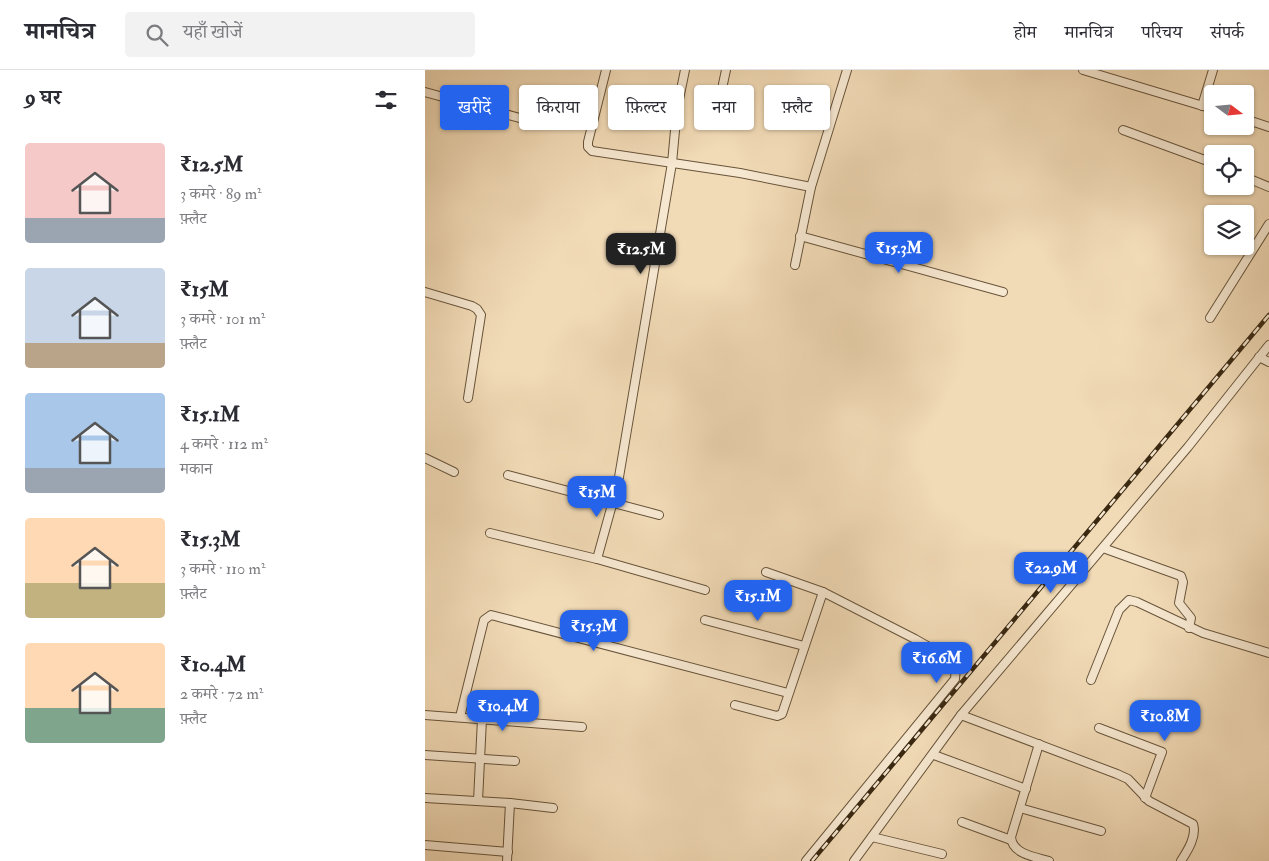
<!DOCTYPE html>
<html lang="hi">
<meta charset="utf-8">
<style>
:root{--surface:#fff;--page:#f2f2f3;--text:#2b2b33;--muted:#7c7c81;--line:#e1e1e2;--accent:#2563eb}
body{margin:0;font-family:"IM FELL Double Pica","Noto Serif Devanagari",serif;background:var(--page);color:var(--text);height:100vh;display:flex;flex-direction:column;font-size:19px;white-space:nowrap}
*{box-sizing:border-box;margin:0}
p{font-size:16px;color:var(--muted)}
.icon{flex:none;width:28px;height:28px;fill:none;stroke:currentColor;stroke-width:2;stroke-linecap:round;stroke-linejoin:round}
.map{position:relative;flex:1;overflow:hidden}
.drawer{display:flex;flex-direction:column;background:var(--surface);width:425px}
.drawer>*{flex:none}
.top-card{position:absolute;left:15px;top:15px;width:475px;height:45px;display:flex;gap:10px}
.needle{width:32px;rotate:106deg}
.tools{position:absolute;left:779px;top:15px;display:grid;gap:10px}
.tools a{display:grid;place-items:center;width:50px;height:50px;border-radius:5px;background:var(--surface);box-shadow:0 1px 4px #0004;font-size:25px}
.price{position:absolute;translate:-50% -42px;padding:0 11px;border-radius:10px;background:var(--accent);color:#fff;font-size:16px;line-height:32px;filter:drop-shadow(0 1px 2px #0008)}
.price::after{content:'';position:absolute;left:50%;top:30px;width:15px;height:11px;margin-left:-8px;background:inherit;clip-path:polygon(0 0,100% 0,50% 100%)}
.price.active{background:#222;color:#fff}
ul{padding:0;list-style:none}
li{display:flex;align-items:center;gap:15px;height:125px;padding:0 25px}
li span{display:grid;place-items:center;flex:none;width:140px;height:100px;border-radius:5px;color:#555}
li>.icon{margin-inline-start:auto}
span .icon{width:60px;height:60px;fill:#fffc;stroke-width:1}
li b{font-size:21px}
h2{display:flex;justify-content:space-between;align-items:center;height:60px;padding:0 25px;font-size:21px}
.chip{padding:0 18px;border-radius:5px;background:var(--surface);box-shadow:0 1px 4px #0004;font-size:18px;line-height:45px}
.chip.active{background:var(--accent);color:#fff}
header{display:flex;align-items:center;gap:30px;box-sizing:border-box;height:70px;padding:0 25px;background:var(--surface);border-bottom:1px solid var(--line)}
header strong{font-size:24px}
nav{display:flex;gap:28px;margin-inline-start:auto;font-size:18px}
.search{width:350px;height:45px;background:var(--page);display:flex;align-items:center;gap:12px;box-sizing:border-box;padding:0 18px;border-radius:5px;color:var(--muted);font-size:19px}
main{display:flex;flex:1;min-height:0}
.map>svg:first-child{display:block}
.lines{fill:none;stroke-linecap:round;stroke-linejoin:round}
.street-casing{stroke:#68543a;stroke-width:10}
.street{stroke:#f6e7d0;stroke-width:8}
.rail-casing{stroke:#3a2811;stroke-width:4.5}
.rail{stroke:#f6e7d0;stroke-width:2.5;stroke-dasharray:8;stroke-linecap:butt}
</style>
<header>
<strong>मानचित्र</strong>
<div class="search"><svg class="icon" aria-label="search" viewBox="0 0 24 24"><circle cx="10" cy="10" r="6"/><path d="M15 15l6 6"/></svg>यहाँ खोजें</div>
<nav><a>होम</a><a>मानचित्र</a><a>परिचय</a><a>संपर्क</a></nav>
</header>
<main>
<section class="drawer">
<h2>9 घर<svg class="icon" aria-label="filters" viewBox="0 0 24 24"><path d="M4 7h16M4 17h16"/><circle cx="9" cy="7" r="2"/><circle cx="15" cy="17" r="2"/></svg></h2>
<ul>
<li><span style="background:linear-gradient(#f6c9c9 75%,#9aa5b1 0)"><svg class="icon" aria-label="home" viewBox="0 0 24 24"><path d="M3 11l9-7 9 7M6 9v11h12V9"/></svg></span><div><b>₹12.5M</b><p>3 कमरे · 89 m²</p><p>फ़्लैट</p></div></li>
<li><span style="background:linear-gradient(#c9d6e8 75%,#b9a48a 0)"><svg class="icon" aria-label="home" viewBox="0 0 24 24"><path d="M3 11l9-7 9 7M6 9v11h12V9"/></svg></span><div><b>₹15M</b><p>3 कमरे · 101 m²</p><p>फ़्लैट</p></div></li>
<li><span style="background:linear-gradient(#a9c7e8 75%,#9aa5b1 0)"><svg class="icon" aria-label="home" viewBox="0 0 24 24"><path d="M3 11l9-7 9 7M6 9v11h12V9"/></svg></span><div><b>₹15.1M</b><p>4 कमरे · 112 m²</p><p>मकान</p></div></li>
<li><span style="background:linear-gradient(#ffd9b3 65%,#c2b280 0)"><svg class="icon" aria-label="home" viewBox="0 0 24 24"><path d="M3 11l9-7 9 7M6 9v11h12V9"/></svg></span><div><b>₹15.3M</b><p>3 कमरे · 110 m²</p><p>फ़्लैट</p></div></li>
<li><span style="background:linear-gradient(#ffd9b3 65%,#7fa58c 0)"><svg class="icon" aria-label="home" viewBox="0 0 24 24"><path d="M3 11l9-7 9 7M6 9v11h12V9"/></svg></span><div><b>₹10.4M</b><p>2 कमरे · 72 m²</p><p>फ़्लैट</p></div></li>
</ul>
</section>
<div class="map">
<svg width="844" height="791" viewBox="0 0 844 791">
<rect width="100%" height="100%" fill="#f1dab6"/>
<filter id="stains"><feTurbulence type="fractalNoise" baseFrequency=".004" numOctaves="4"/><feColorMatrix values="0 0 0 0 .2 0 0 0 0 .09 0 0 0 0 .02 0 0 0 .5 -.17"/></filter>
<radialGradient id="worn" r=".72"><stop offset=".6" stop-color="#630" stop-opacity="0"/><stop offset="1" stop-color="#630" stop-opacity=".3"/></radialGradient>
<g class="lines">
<defs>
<g id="street">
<polyline points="181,0 163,72 163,77 167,81 315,103 386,117"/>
<polyline points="658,0 788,39"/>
<polyline points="298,14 301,0"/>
<polyline points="0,22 102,50"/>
<polyline points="208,33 252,39"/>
<polyline points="777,36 788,0"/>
<polyline points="820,49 844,57"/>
<polyline points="698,60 788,93"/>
<polyline points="820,107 844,117"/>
<polyline points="375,166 578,222"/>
<polyline points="370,195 386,117 422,0"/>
<polyline points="0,222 47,236 52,239 56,245 43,328"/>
<polyline points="785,248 844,154"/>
<polyline points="834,287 844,292"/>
<polyline points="0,388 29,402"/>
<polyline points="83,405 234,445"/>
<polyline points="65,463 172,489 280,520"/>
<polyline points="678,478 756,506 758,512 754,533 766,548 764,558"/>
<polyline points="172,489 193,413 247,93 252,39 260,0"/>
<polyline points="341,502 398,522 490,569 527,590 531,597 530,609 381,791"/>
<polyline points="280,550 379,576"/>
<polyline points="666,610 694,540 704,530 712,532 778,563 844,583"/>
<polyline points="310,635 352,646 357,644 398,522"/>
<polyline points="0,645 157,657"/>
<path d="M 536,645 L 692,704 L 703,709 L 724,731 L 768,754 C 772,766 763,780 756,791"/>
<polyline points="35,647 59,550 66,545 363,623"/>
<polyline points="674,658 737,682 720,728"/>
<path d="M 614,674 L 586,767 C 587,784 610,787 624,791"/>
<polyline points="0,685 90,691"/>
<polyline points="509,685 601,719"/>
<polyline points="0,728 85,733 128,738"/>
<polyline points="53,731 57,649"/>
<polyline points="595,738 676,761"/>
<polyline points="537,752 586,770"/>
<polyline points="447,767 517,784"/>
<polyline points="0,775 83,782"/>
<polyline points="82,791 85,733"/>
<polyline points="429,791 536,645 763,377 844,275"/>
</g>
</defs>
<!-- street casing -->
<use href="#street" class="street-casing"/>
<!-- street -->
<use href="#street" class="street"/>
<defs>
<polyline id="rail" points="387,791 844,245"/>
</defs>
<!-- rail casing -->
<use href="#rail" class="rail-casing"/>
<!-- rail -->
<use href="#rail" class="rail"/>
</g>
<rect width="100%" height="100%" filter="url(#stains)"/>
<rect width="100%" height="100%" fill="url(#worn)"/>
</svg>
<div class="tools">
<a><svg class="needle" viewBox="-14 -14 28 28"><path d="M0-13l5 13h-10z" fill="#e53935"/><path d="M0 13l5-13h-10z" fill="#7c7c81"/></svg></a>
<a><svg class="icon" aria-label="locate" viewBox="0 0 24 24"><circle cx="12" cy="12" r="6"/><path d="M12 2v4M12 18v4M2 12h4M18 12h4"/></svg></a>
<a><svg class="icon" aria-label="layers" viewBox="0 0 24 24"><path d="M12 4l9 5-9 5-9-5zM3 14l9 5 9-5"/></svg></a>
</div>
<b class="price" style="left:474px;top:204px">₹15.3M</b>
<b class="price active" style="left:216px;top:205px">₹12.5M</b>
<b class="price" style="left:172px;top:448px">₹15M</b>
<b class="price" style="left:626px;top:524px">₹22.9M</b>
<b class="price" style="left:333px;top:552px">₹15.1M</b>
<b class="price" style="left:169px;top:582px">₹15.3M</b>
<b class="price" style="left:512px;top:614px">₹16.6M</b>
<b class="price" style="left:78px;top:662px">₹10.4M</b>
<b class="price" style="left:740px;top:672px">₹10.8M</b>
<div class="top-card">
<a class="chip active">खरीदें</a>
<a class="chip">किराया</a>
<a class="chip">फ़िल्टर</a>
<a class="chip">नया</a>
<a class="chip">फ़्लैट</a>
</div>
</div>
</main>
